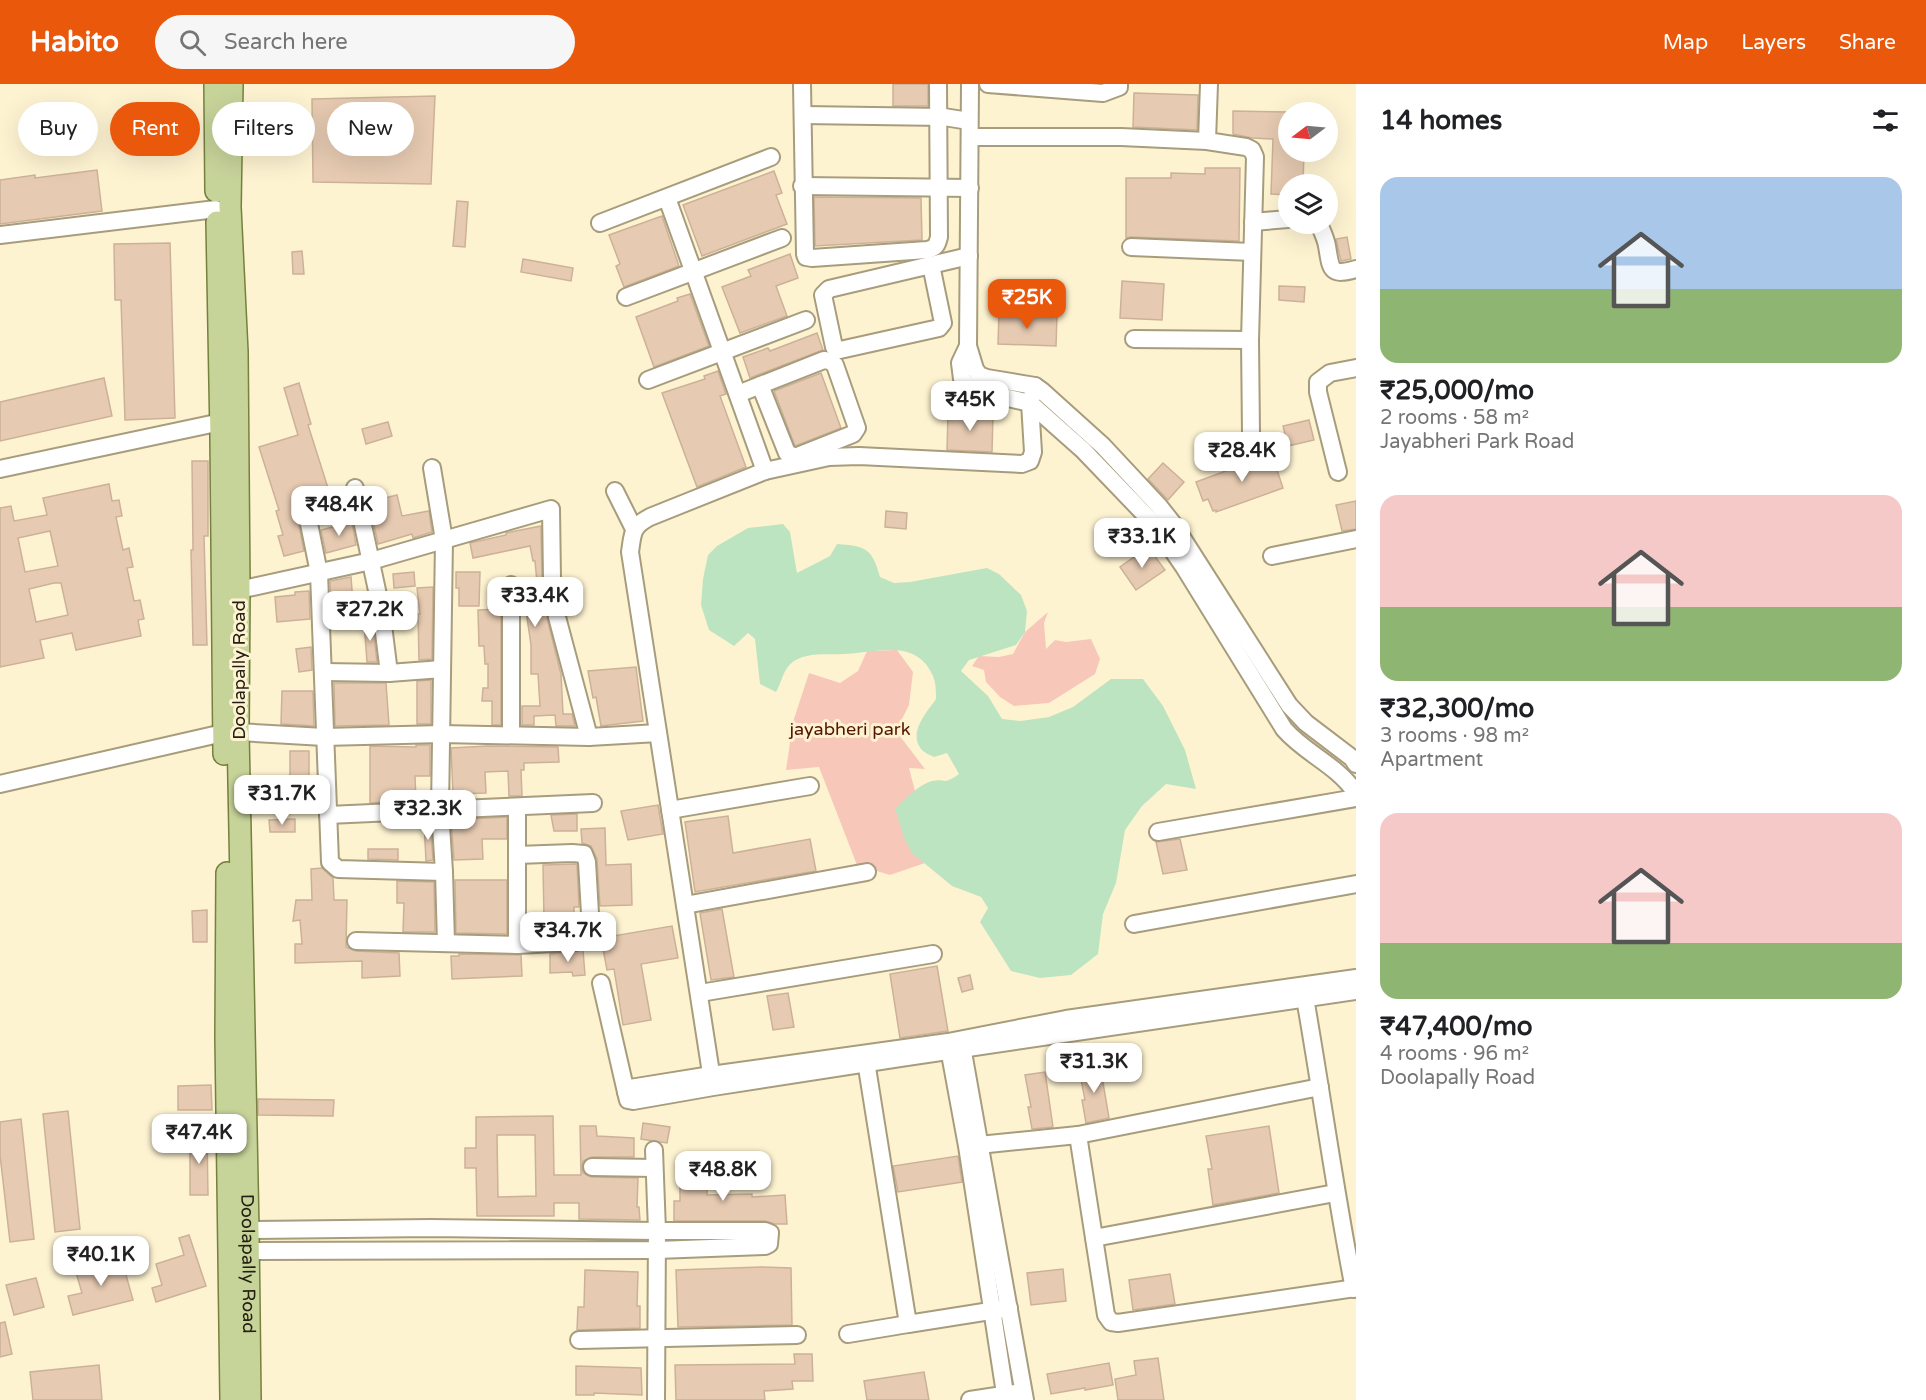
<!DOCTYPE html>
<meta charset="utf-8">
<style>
:root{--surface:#fff;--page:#f6f6f6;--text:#202124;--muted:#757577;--accent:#ea580c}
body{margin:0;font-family:"Varela Round",sans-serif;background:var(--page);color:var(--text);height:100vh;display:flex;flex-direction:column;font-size:22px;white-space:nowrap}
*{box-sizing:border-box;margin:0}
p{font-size:20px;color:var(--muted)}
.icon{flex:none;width:33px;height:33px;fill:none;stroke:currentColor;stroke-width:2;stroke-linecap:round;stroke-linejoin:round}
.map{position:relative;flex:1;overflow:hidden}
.details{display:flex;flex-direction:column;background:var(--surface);width:570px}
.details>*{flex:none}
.top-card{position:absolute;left:18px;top:18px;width:570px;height:54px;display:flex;gap:12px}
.needle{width:39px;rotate:254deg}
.controls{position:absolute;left:1278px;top:18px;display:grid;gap:12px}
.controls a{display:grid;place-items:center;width:60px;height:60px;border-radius:50%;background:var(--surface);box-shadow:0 6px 24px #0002;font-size:30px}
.price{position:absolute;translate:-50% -51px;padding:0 14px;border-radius:12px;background:#fff;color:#222;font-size:20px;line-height:39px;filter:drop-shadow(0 2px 3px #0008)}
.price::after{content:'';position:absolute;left:50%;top:36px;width:18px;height:14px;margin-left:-9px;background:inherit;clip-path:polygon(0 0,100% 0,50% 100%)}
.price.on{background:var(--accent);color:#fff}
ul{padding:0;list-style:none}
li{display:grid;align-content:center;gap:12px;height:318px;padding:0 24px}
li span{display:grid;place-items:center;height:186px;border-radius:18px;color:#555}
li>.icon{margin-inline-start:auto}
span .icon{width:108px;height:108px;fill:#fffc;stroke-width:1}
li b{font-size:26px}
h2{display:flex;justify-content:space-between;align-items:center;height:72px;padding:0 24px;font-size:26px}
.tag{padding:0 21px;border-radius:27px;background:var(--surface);box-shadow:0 6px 24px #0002;font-size:21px;line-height:54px}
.tag.on{background:var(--accent);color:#fff}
header{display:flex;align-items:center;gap:36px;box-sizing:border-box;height:84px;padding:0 30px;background:var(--accent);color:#fff}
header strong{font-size:28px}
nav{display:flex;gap:33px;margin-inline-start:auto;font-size:21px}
.search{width:420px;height:54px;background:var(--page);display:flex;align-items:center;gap:15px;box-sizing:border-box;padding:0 21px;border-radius:33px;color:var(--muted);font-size:22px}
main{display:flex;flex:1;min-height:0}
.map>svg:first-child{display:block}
.green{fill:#f7c7ba}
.water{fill:#bce4c0}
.building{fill:#e6cab1;stroke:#ccb199;stroke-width:1.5;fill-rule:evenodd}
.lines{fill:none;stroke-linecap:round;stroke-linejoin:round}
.minor-casing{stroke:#a79c7c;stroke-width:20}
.major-casing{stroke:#75813e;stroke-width:24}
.minor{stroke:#fff;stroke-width:16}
.major{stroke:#c6d399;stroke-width:21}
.labels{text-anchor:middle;stroke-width:6;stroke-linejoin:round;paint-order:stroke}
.street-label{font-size:18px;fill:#242013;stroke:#fef3d1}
.park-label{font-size:18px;fill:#531504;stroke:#fef3d1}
</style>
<header>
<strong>Habito</strong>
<div class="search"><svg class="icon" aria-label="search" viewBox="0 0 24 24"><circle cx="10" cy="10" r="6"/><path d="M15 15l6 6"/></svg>Search here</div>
<nav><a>Map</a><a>Layers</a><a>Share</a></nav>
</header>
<main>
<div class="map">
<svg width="1356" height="1316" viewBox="0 0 1356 1316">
<rect width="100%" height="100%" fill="#fef3d1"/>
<!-- green -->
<g class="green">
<polygon points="1048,528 1044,539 1046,565 1055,556 1066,558 1091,555 1100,575 1095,590 1049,619 1014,622 1000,613 986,598 984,586 972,582 979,572 999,573 1013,570 1025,548"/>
<polygon points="897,566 913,588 909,621 896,647 925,685 909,684 915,707 899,721 925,779 890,791 857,781 819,683 786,686 793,638 809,589 840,599 858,587 867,567"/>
</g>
<!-- water -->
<path class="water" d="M 783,440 L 790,448 L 797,489 L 830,472 L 837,460 C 866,462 872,464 880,493 L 894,499 L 910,498 L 987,484 L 999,490 L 1021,511 L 1027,527 L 1025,548 L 1016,561 L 969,576 L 961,587 L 988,612 L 1002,635 L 1021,637 L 1049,633 L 1073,623 L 1111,595 L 1143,595 L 1163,622 L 1185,666 L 1196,705 L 1166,700 L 1142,722 L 1125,746 L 1116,799 L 1103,830 L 1098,870 L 1071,891 L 1040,894 L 1011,887 L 980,838 L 988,824 L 981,813 L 952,802 L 912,769 L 904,754 L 895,724 C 906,715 919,700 932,697 C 947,694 942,702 959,690 L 947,669 L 934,673 C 930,671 923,668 921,665 C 908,648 927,628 936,615 C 936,608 936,599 933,592 C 916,553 876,569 843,570 C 827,571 809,568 794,577 C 783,584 782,598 776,608 L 760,600 L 755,555 L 748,549 L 734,562 L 709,546 L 701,521 L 703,495 L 708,471 L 717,462 L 748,444 Z"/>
<!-- building -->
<g class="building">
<rect x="893" y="0" width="35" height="22"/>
<polygon points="1134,9 1198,11 1197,46 1133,43"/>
<polygon points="435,12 431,100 313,98 312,15"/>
<polygon points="1233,27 1288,28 1288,68 1304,68 1303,100 1288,100 1288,111 1271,110 1273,55 1252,54 1233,50"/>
<polygon points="1205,84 1240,84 1239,157 1131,153 1126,154 1126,94 1171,94 1171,89 1205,90"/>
<polygon points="97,86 102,127 0,140 0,96 35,91 35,94"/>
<polygon points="774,87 782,109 776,111 787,140 702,172 683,121"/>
<polygon points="814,113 921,114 922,156 815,162"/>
<polygon points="457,117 468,118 465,163 453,162"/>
<polygon points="662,132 679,182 624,203 616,182 620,180 609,151"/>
<polygon points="1347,153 1351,175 1341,177 1336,155"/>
<polygon points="170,159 175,334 125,336 121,216 115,216 114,160"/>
<polygon points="302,167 304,190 293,190 292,168"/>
<polygon points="790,170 798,194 776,202 787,232 740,249 722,203 751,192 748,186"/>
<polygon points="523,175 573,184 571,197 521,188"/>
<polygon points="1122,197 1164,200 1162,236 1120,234"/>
<polygon points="1279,202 1305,203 1304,218 1279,216"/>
<polygon points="690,210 709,262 654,283 636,233 678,217 677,214"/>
<polygon points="999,229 1057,232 1056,262 998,260"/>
<polygon points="817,249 823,266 750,294 743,273 768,264 770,267"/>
<polygon points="718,287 726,310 720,312 746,383 697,403 662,309 705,295 704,292"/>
<polygon points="821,289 841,344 795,362 774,307"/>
<polygon points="104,294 112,332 0,357 0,318"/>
<polygon points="299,299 311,340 308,341 328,404 312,409 308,405 301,405 294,411 294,417 304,467 284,472 278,452 283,451 276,427 279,426 259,363 298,351 284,304"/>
<polygon points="948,329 993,330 992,368 947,366"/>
<polygon points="1309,336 1314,356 1288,362 1283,342"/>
<polygon points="388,338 392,352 366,360 362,345"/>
<polygon points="1279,371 1284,384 1277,386 1283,404 1216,428 1216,426 1213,427 1208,415 1203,417 1196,398 1264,373 1265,376"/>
<polygon points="192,377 208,377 208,452 204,452 207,561 193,561 191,466 193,466"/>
<polygon points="1163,379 1184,398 1168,416 1148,395"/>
<path d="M 109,400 L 112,417 L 119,416 L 122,432 L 116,433 L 123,466 L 129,464 L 133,483 L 127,484 L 134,517 L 140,516 L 144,535 L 138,536 L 141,552 L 76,566 L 72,549 L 40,556 L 44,574 L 0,583 L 0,424 L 11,422 L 14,437 L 47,431 L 43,414 ZM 50,447 L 58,482 L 25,488 L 18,454 ZM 54,499 L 61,499 L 68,531 L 36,538 L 29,505 Z"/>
<polygon points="397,411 402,432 429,427 432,448 413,454 412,450 378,460 369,418"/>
<polygon points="1356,417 1356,445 1342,447 1336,421"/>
<polygon points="886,427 907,429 906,445 885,443"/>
<polygon points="352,438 356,461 326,469 321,446"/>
<polygon points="541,442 542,495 547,534 561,590 563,630 572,630 575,642 556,642 555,631 534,632 534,641 522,641 522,622 540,622 538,590 531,590 531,561 526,527 525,510 538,510 535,477 533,477 530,462 473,474 470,459 506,451 506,449"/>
<polygon points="1148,463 1165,486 1136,506 1120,483"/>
<polygon points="414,488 415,502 394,504 393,490"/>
<polygon points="456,488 480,488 479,522 459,522 459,504 456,504"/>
<polygon points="351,493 353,519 358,519 358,536 338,536 338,517 331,517 330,497"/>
<polygon points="433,503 432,575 419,576 418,530 420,530 417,504"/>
<polygon points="309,507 310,535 277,538 275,513 295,511 295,508"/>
<polygon points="501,525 501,641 492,641 492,617 482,617 483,604 488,604 488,580 485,580 484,562 479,562 478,526"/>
<polygon points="372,536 377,578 367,578 364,537"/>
<polygon points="311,563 312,586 299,588 296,565"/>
<polygon points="636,583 643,637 601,642 596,613 593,614 588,587"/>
<polygon points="431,596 431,640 417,640 417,597"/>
<polygon points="334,599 386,599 389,641 335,642"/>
<polygon points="282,607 313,607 314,642 281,640"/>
<polygon points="416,661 430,661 430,692 415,692 416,717 370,719 370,662 416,663"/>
<polygon points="487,662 558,663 559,678 524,679 524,686 521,686 522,712 509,712 508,687 485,688 486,709 453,710 451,664"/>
<rect x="290" y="667" width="19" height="36"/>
<polygon points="658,721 663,750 628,756 621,727"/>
<polygon points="577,730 577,747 554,747 551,731"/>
<polygon points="728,732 733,769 810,755 816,787 695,808 685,738"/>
<polygon points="507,733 507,755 482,755 483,775 454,776 451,736"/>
<polygon points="295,735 295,748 270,748 269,736"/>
<polygon points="424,737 430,737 433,776 426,777"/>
<polygon points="605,744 606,781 631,780 632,821 600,822 597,775 591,762 582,759 581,745"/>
<polygon points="1180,755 1187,786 1163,790 1156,758"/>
<polygon points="368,765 398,765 398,776 368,775"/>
<polygon points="577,780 579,823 574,823 574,835 544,836 543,781"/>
<polygon points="322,784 333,794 334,816 347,816 346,863 356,867 399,869 400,892 362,894 362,877 295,879 295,860 302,860 300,836 293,837 296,816 312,816 311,785"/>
<polygon points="455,796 507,796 507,850 456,849"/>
<polygon points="397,797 434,798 435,848 403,848 404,819 397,819"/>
<polygon points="722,825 734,893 711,896 700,829"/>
<polygon points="207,826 207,858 193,858 192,827"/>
<polygon points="672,842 678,874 641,880 651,936 623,941 614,885 607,886 601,854"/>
<polygon points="583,866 585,891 573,892 572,888 550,889 550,870"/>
<polygon points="459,870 521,871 522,892 452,895 451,872 459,872"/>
<polygon points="937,882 948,947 900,954 890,890"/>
<polygon points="970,891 973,905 962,908 958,894"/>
<polygon points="788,909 794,943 773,946 767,912"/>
<polygon points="1100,981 1109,1034 1086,1039 1082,1016 1085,1016 1079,985"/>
<polygon points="1045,988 1053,1043 1032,1045 1028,1023 1031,1023 1025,991"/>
<polygon points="211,1001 212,1026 178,1026 178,1002"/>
<polygon points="258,1015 334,1016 333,1032 258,1031"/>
<polygon points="68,1027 80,1145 55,1148 43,1030"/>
<path d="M 553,1032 L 554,1091 L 581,1091 L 580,1042 L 596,1042 L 597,1052 L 634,1054 L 634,1073 L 592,1073 L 583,1077 L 582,1083 L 583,1089 L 591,1093 L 638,1094 L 637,1123 L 639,1123 L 640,1136 L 579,1135 L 579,1119 L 554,1119 L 554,1132 L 477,1132 L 476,1084 L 465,1084 L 465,1064 L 476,1064 L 476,1033 ZM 497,1051 L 535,1051 L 536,1112 L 498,1113 Z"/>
<polygon points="21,1035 34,1155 10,1158 0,1071 0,1038"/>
<polygon points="643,1039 670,1043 667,1059 641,1055"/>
<polygon points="1269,1042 1279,1109 1213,1121 1208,1085 1212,1085 1206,1052"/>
<polygon points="190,1051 207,1051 208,1111 190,1111"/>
<polygon points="958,1072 962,1098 898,1108 893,1082"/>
<polygon points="680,1079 707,1079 707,1111 752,1110 752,1113 785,1111 787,1140 775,1140 765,1137 674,1137 674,1117 680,1117"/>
<polygon points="189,1151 206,1202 156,1218 152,1204 162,1201 156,1180 184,1171 179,1154"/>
<polygon points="121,1173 133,1216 73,1231 68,1212 82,1209 75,1185"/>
<polygon points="761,1183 791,1184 792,1241 678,1243 676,1186"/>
<polygon points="1063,1185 1066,1217 1031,1221 1027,1189"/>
<polygon points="585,1186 638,1188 637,1222 640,1222 640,1244 577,1246 578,1223 584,1223"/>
<polygon points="1170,1190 1175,1220 1133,1226 1129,1196"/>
<polygon points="36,1194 44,1223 14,1231 6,1201"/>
<polygon points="5,1238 12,1270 0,1273 0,1239"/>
<polygon points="794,1270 812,1270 813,1297 792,1297 793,1305 764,1307 765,1316 676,1316 675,1281 795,1280"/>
<polygon points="1158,1274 1164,1316 1118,1316 1115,1295 1136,1291 1134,1277"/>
<polygon points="1109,1279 1113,1301 1085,1306 1085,1304 1051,1310 1047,1290"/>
<polygon points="99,1281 102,1316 33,1316 30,1288"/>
<polygon points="576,1282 641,1284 642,1311 594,1309 594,1311 576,1311"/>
<polygon points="924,1288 929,1316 867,1316 864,1297"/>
</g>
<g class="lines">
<defs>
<g id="minor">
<path d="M 802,0 L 805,170 L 806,173 L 812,174 L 927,166 C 936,164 937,161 939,153 L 938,0"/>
<polyline points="970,0 968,262 975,285 979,291 987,294 1035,302 1042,307 1103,362 1159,422 1174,441 1289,621 1306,639 1352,674 1356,680"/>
<polyline points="988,0 1103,9 1119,3 1119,0"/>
<polyline points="1209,0 1207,57 1246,63 1252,66 1255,73 1250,256 1251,350"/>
<polyline points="803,31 944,33 969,37"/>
<polyline points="970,53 1121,53 1207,57"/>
<polyline points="802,102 970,104"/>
<polyline points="667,114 765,387"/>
<polyline points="1253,138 1288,135"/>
<polyline points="600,139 771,73"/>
<path d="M 1319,140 C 1322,147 1326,155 1327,162 C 1331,184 1329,193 1356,185"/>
<polyline points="0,151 216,125"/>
<polyline points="1131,163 1252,168"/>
<polyline points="931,181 943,239 939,244 840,266 834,263 823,211 829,205 969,172"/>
<polyline points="626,213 782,154"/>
<polyline points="1134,255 1250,256"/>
<path d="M 968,262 L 960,279 L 962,295 L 969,303 L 982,308 L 1030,319 L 1083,366 L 1155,441 L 1184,483 L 1284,645 C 1307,671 1336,680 1356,709"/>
<polyline points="648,296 806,236"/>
<polyline points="738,310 824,276 830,277 835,281 857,344 853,350 795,373 787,369 760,301"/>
<polyline points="432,384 444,456 440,726 444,788 446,859"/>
<polyline points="0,385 221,338"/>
<polyline points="1338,388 1318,308 1318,298 1330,289 1356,284"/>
<polyline points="355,404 381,525 389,589"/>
<polyline points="615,407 634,445"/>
<polyline points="304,415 319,489 330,778 338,785 444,788"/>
<polyline points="1272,472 1356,455"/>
<polyline points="239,506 371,477 551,425 552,495 557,533 589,653"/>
<polyline points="324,588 389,589 442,585"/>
<polyline points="238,648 324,653 442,650 589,653 658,649"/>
<polyline points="511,651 511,501"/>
<polyline points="0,700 223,649"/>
<polyline points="517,723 517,861"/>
<polyline points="670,726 810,702"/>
<polyline points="328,731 593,719"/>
<polyline points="1158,748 1356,714"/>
<polyline points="685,821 867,788"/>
<polyline points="1134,840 1356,800"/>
<polyline points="356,857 517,861 575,858 588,853 591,847 587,778 584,770 572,769 517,771"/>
<polyline points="1356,894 1066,935 948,958 711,991 630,1004 626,1008 628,1016 633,1017 713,1003 900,974 1356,907"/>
<polyline points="601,899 626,1008"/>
<polyline points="700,909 933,870"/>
<path d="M 1305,914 C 1322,1011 1335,1108 1354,1205"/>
<polyline points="961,957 1025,1316"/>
<polyline points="948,959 967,1062 1006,1316"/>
<polyline points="865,971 908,1240 1009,1224"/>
<path d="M 713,1002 L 630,468 C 633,449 631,443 650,433 L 765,387 L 829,373 L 859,372 L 1022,380 L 1030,377 L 1033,368 L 1030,319 L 1035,302"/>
<polyline points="1078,1051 1106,1231 1111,1238 1118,1239 1356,1204"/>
<polyline points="969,1062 1078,1051 1320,1003"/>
<polyline points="654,1066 657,1147 656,1316"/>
<polyline points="592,1083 654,1084"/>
<polyline points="248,1146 431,1144 657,1147 765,1147 770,1149 769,1160 765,1162 657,1166 249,1167"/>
<polyline points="1094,1154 1335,1109"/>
<polyline points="848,1250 908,1240"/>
<polyline points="579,1256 797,1251"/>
<polyline points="970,1316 1016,1309"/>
</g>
<g id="major">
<polyline points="215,0 216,107"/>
<path id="s1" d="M 232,0 L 230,123 L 237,268 L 239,506 L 238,648 L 248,1146 L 250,1316"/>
<polyline points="217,138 221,352 224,670"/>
<polyline points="227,789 226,953 231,1316"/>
</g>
</defs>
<!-- minor casing -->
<use href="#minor" class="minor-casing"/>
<!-- major casing -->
<use href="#major" class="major-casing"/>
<!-- minor -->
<use href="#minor" class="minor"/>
<!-- major -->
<use href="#major" class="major"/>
</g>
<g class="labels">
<!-- street labels -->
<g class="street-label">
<text transform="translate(239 586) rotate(-90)" y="6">Doolapally Road</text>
<text dy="6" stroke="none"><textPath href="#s1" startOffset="1180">Doolapally Road</textPath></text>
</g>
<!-- park labels -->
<g class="park-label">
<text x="850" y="651">jayabheri park</text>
</g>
</g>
</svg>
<div class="controls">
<a><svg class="needle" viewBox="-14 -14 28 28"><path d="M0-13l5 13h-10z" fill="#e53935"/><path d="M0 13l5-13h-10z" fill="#757577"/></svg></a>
<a><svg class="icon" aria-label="layers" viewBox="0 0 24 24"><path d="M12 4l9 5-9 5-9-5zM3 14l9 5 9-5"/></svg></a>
</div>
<b class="price on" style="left:1027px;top:246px">₹25K</b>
<b class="price" style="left:970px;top:348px">₹45K</b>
<b class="price" style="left:1242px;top:399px">₹28.4K</b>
<b class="price" style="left:339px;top:453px">₹48.4K</b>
<b class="price" style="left:1142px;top:485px">₹33.1K</b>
<b class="price" style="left:535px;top:544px">₹33.4K</b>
<b class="price" style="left:370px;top:558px">₹27.2K</b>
<b class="price" style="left:282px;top:742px">₹31.7K</b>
<b class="price" style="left:428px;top:757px">₹32.3K</b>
<b class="price" style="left:568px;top:879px">₹34.7K</b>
<b class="price" style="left:1094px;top:1010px">₹31.3K</b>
<b class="price" style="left:199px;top:1081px">₹47.4K</b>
<b class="price" style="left:723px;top:1118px">₹48.8K</b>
<b class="price" style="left:101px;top:1203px">₹40.1K</b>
<div class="top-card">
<a class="tag">Buy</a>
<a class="tag on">Rent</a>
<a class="tag">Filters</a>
<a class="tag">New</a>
</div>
</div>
<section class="details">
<h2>14 homes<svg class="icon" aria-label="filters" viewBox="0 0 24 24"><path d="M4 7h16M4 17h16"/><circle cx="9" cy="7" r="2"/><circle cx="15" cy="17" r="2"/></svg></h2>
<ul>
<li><span style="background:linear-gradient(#a9c7e8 60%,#8fb573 0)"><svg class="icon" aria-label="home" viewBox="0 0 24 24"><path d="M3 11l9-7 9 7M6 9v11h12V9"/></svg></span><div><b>₹25,000/mo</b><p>2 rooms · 58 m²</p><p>Jayabheri Park Road</p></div></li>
<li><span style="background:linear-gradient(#f6c9c9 60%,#8fb573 0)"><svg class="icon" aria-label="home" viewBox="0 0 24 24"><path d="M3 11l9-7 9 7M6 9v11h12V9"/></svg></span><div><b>₹32,300/mo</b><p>3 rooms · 98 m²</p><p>Apartment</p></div></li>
<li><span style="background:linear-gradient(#f6c9c9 70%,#8fb573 0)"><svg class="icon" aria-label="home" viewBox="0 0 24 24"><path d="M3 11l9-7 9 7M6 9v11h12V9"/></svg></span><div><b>₹47,400/mo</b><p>4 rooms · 96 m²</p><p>Doolapally Road</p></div></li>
</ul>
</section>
</main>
